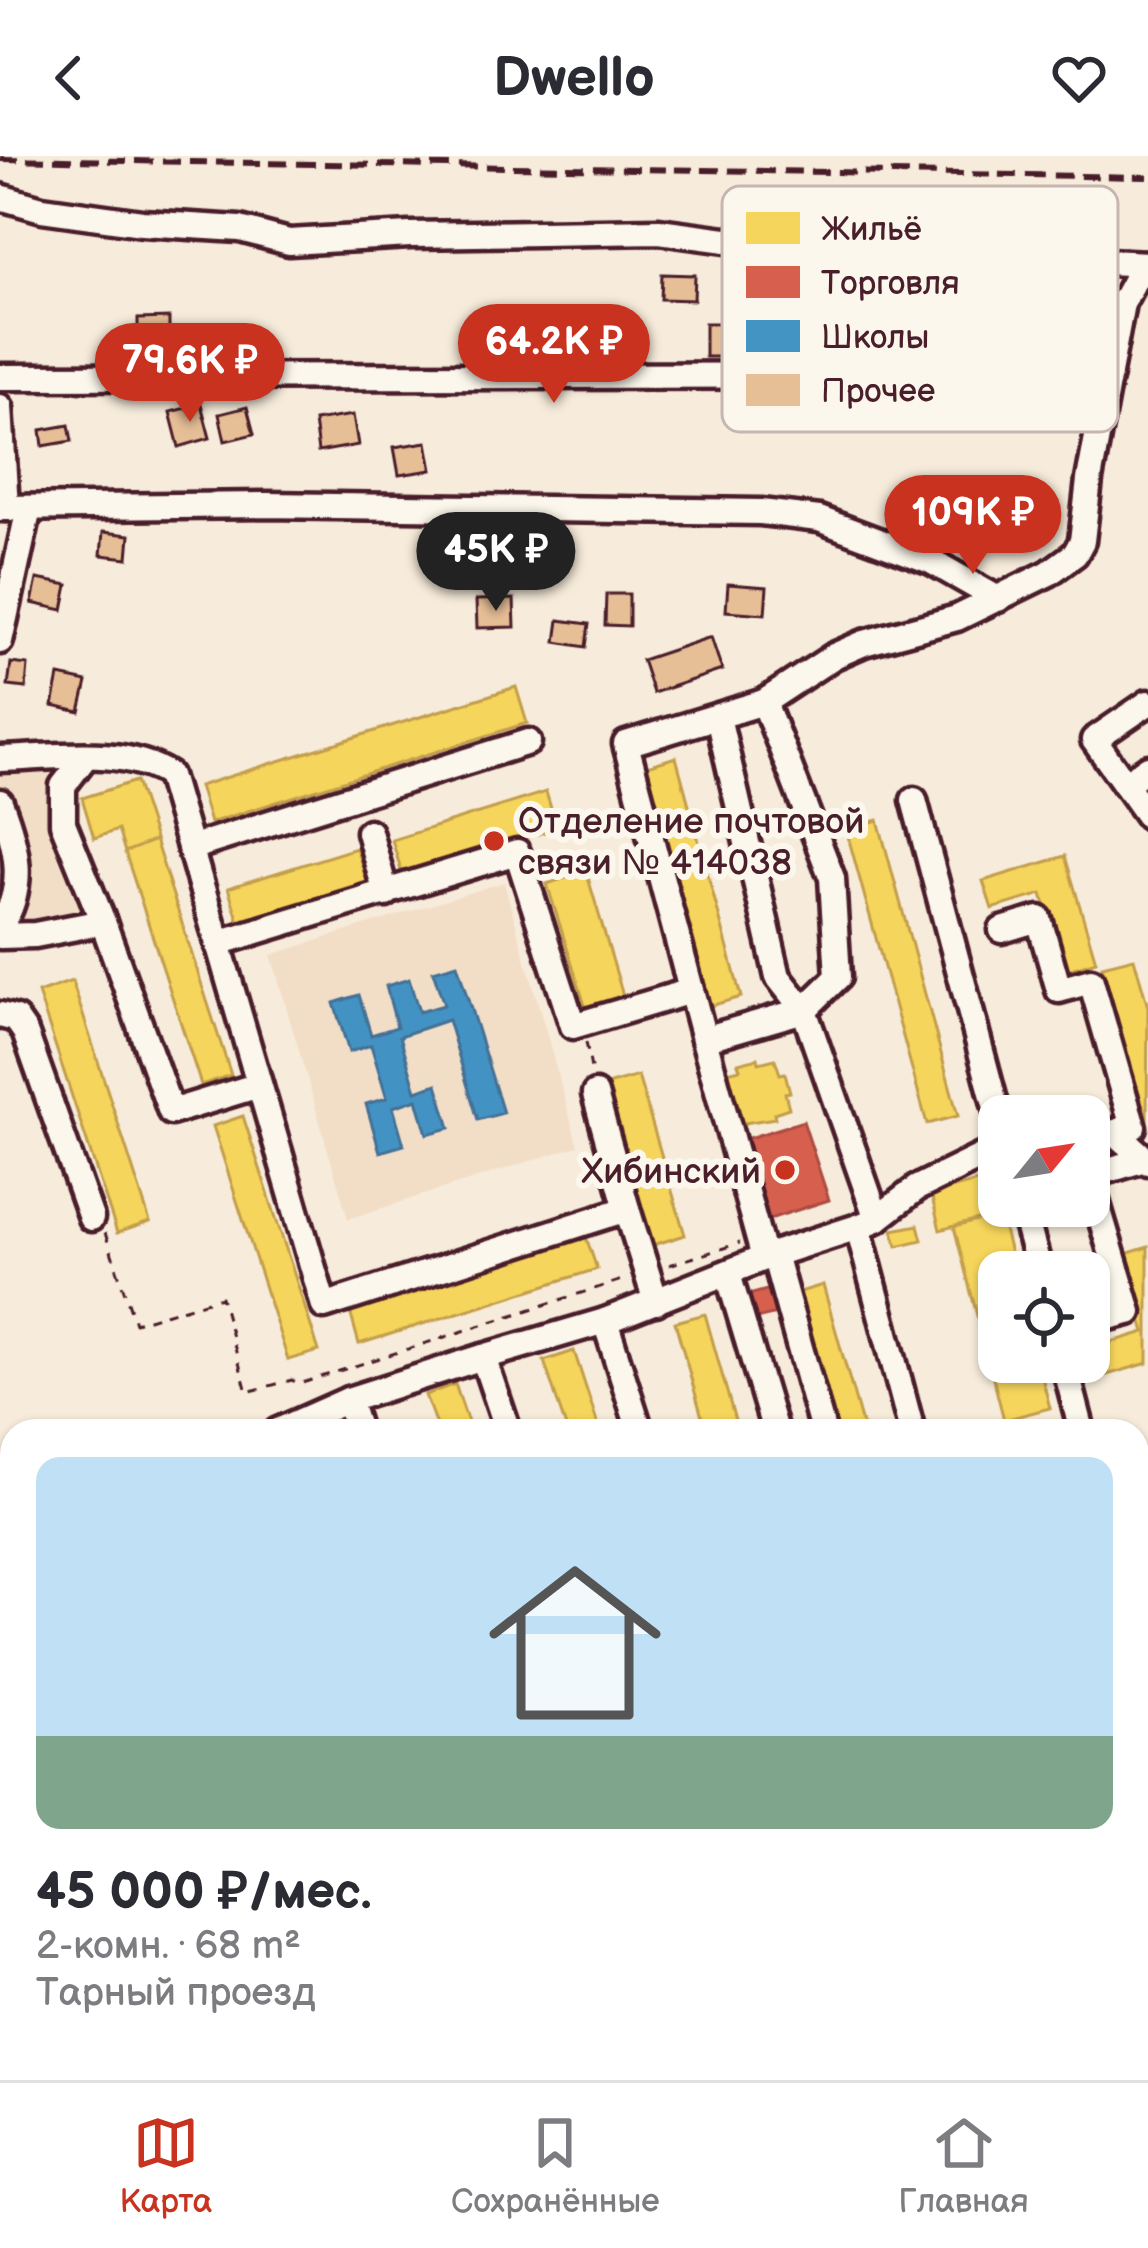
<!DOCTYPE html>
<html lang="ru">
<meta charset="utf-8">
<style>
:root{--surface:#fff;--page:#f2f2f3;--text:#2b2b33;--muted:#7c7c81;--line:#e1e1e2;--accent:#c8321e}
body{margin:0;font-family:"Balsamiq Sans",sans-serif;background:var(--page);color:var(--text);height:100vh;display:flex;flex-direction:column;font-size:45px;white-space:nowrap}
*{box-sizing:border-box;margin:0}
p{font-size:39px;color:var(--muted)}
.icon{flex:none;width:66px;height:66px;fill:none;stroke:currentColor;stroke-width:2;stroke-linecap:round;stroke-linejoin:round}
.map{position:relative;flex:1;overflow:hidden}
.details{position:absolute;left:0px;top:1263px;width:1149px;height:663px;display:flex;flex-direction:column;background:var(--surface);border-radius:36px 36px 0 0;box-shadow:0 3px 9px #0004}
.details>*{flex:none}
.needle{width:78px;rotate:60deg}
.controls{position:absolute;left:978px;top:939px;display:grid;gap:24px}
.controls a{display:grid;place-items:center;width:132px;height:132px;border-radius:24px;background:var(--surface);box-shadow:0 3px 9px #0004;font-size:60px}
.price{position:absolute;translate:-50% -102px;padding:0 27px;border-radius:42px;background:var(--accent);color:#fff;font-size:39px;line-height:78px;filter:drop-shadow(0 3px 6px #0008)}
.price::after{content:'';position:absolute;left:50%;top:72px;width:36px;height:27px;margin-left:-18px;background:inherit;clip-path:polygon(0 0,100% 0,50% 100%)}
.price.selected{background:#222;color:#fff}
ul{padding:0;list-style:none}
li{display:grid;align-content:center;gap:24px;height:636px;padding:0 36px}
li+li{border-top:3px solid var(--line)}
li span{display:grid;place-items:center;height:372px;border-radius:24px;color:#555}
li>.icon{margin-inline-start:auto}
span .icon{width:216px;height:216px;fill:#fffc;stroke-width:1}
li b{font-size:51px}
header{display:flex;justify-content:space-between;align-items:center;height:156px;padding:0 36px;background:var(--surface);font-size:54px;font-weight:700}
.tabs{display:flex;justify-content:space-around;align-items:center;height:168px;border-top:3px solid var(--line);background:var(--surface);font-size:33px;color:var(--muted)}
.tabs a{display:grid;justify-items:center;gap:6px}
.tabs .selected{color:var(--accent)}
.map>svg:first-child{display:block}
.built{fill:#f2dec7}
.homes{fill:#f6d55c;stroke:#c29e4d;stroke-width:3}
.shops{fill:#d6604d;stroke:#ac4c43;stroke-width:3}
.schools{fill:#4393c3;stroke:#457095;stroke-width:3}
.building{fill:#e7bf97;stroke:#4a1f2b;stroke-width:3}
.lines{fill:none;stroke-linecap:round;stroke-linejoin:round}
.minor-casing{stroke:#4a1f2b;stroke-width:33}
.path{stroke:#4a1f2b;stroke-width:3;stroke-dasharray:9 9;stroke-linecap:butt}
.minor{stroke:#fbf7ec;stroke-width:24}
.rail{stroke:#4a1f2b;stroke-width:6;stroke-dasharray:18 9;stroke-linecap:butt}
.poi-dot{fill:#c8321e;stroke:#fbf7ec;stroke-width:4.5}
.labels{text-anchor:middle;stroke-width:12;stroke-linejoin:round;paint-order:stroke}
.poi-label{font-size:36px;fill:#4a1f2b;stroke:#fbf7ec;text-anchor:start}
.key{fill:#fbf7ec;stroke:#c6b6b2;stroke-width:3}
.key-label{font-size:33px;fill:#4a1f2b}
</style>
<header><svg class="icon" aria-label="back" viewBox="0 0 24 24"><path d="M15 5l-7 7 7 7"/></svg>Dwello<svg class="icon" aria-label="heart" viewBox="0 0 24 24"><path d="M12 20l-8-8c-3-5 5-10 8-4 3-6 11-1 8 4z"/></svg></header>
<div class="map">
<svg width="1148" height="1924" viewBox="0 0 1148 1924">
<rect width="100%" height="100%" fill="#f7ecdb"/>
<filter id="ink" filterUnits="userSpaceOnUse"><feTurbulence type="fractalNoise" baseFrequency=".00833" numOctaves="2"/><feDisplacementMap in="SourceGraphic" scale="24" xChannelSelector="R" yChannelSelector="G"/><feConvolveMatrix kernelMatrix="1 2 1 2 8 2 1 2 1" color-interpolation-filters="sRGB"/></filter>
<g filter="url(#ink)">
<!-- built -->
<g class="built">
<polygon points="0,609 62,609 86,756 0,785"/>
<polygon points="504,726 578,990 348,1063 271,799"/>
<polygon points="12,1403 12,1867 0,1870 0,1407"/>
</g>
<!-- homes -->
<g class="homes">
<polygon points="516,531 527,567 210,667 199,630"/>
<polygon points="676,601 741,841 707,851 641,612"/>
<polygon points="136,625 156,686 125,696 118,674 94,682 82,642"/>
<polygon points="546,636 557,672 403,721 392,684"/>
<polygon points="878,664 958,960 927,968 846,673"/>
<polygon points="155,684 231,919 201,929 125,696"/>
<polygon points="356,692 369,730 240,769 228,732"/>
<polygon points="1065,700 1096,805 1065,815 1042,738 992,753 983,725"/>
<polygon points="586,715 624,843 587,856 547,728"/>
<polygon points="1134,802 1148,851 1147,965 1102,810"/>
<polygon points="72,825 150,1066 117,1077 38,837"/>
<polygon points="758,902 759,907 775,903 780,918 785,917 790,936 785,937 789,952 774,957 775,962 738,968 723,917 740,913 738,907"/>
<polygon points="638,920 685,1079 650,1090 603,930"/>
<polygon points="243,960 319,1195 288,1204 213,970"/>
<polygon points="996,1021 999,1050 1003,1050 1005,1057 940,1074 931,1038"/>
<polygon points="1000,1059 1015,1116 999,1116 999,1206 1038,1206 1050,1252 1004,1264 954,1071"/>
<polygon points="918,1069 922,1084 897,1090 893,1074"/>
<polygon points="585,1078 597,1113 359,1188 349,1152"/>
<polygon points="1148,1091 1148,1207 1093,1223 1089,1193 1145,1176 1122,1099"/>
<polygon points="823,1129 864,1275 831,1275 793,1138"/>
<polygon points="705,1158 738,1275 706,1275 675,1166"/>
<polygon points="574,1195 600,1275 567,1275 544,1205"/>
<polygon points="455,1228 471,1275 438,1275 425,1239"/>
<polygon points="1148,1675 1148,1724 1143,1725 1137,1678"/>
<polygon points="393,1914 460,1914 425,1924 396,1924"/>
</g>
<!-- shops -->
<g class="shops">
<polygon points="803,965 829,1044 766,1064 742,984"/>
<polygon points="770,1133 777,1158 752,1164 745,1140"/>
<polygon points="173,1914 261,1914 219,1924 149,1924 148,1920"/>
<polygon points="263,1914 334,1914 335,1917 310,1924 265,1924"/>
</g>
<!-- schools -->
<polygon class="schools" points="457,808 503,957 478,964 448,864 400,880 416,935 437,928 450,972 427,978 417,943 393,951 404,989 380,996 366,948 387,942 371,889 349,896 334,847 359,839 371,879 397,871 386,830 409,823 419,856 444,849 433,815"/>
<!-- building -->
<g class="building">
<polygon points="662,118 695,119 694,144 661,143"/>
<polygon points="169,162 169,199 138,199 138,163"/>
<polygon points="544,163 545,191 513,192 512,164"/>
<rect x="705" y="167" width="35" height="34"/>
<polygon points="201,248 210,282 179,291 170,256"/>
<polygon points="247,251 254,278 225,285 219,258"/>
<polygon points="353,259 358,289 318,296 314,265"/>
<polygon points="69,269 72,285 43,290 41,274"/>
<polygon points="427,286 432,314 399,319 394,291"/>
<polygon points="103,376 130,379 128,402 101,399"/>
<polygon points="37,423 68,429 63,454 32,447"/>
<polygon points="728,428 767,431 765,458 726,455"/>
<polygon points="606,438 629,438 629,470 605,469"/>
<polygon points="514,443 515,471 477,472 476,444"/>
<polygon points="559,464 589,468 586,491 556,486"/>
<polygon points="711,481 722,514 653,537 642,504"/>
<polygon points="11,507 28,509 26,532 8,530"/>
<polygon points="59,520 87,526 80,556 53,550"/>
</g>
<g class="lines">
<defs>
<g id="minor">
<polyline points="0,41 42,53 142,67 240,73 289,86 410,79 659,75 778,91 845,89 932,79 988,87 1047,103 1148,108"/>
<polyline points="0,221 1109,219"/>
<polyline points="0,251 6,352"/>
<polyline points="0,352 266,349 761,356 819,363 931,405 998,443"/>
<polyline points="0,485 29,352"/>
<polyline points="1148,547 1094,584 1148,660"/>
<polyline points="718,561 778,821 804,854 838,821 832,722 764,546"/>
<polyline points="86,600 63,630 63,667 103,766"/>
<path d="M 0,603 C 52,602 124,589 169,619 L 218,787"/>
<polyline points="1125,628 1148,612"/>
<polyline points="914,644 999,963"/>
<path d="M 0,646 C 17,690 27,730 0,771"/>
<polyline points="369,676 386,738"/>
<polyline points="190,692 528,586"/>
<polyline points="1002,774 1039,763 1059,834 1091,825 1133,971 1115,976 1145,1003"/>
<polyline points="0,780 35,779 103,766 171,956 259,929"/>
<polyline points="0,859 16,863 25,876 91,1062"/>
<polyline points="704,883 626,588 764,546 834,500 864,487 957,462 1049,417 1075,398 1082,385 1089,324 1122,147 1143,108"/>
<polyline points="595,938 627,1053"/>
<polyline points="1089,1020 1145,1003 1148,1006"/>
<polyline points="1089,1021 1129,1156 1094,1165"/>
<polyline points="1022,1050 1040,1116"/>
<polyline points="858,1071 912,1275"/>
<polyline points="774,1098 823,1275"/>
<polyline points="764,1102 704,883 804,854 877,1063"/>
<polyline points="728,1118 775,1275"/>
<polyline points="656,1146 627,1053 324,1150 218,787 517,696 573,870 691,835"/>
<polyline points="605,1165 640,1275"/>
<polyline points="483,1201 605,1165 774,1098 858,1071 877,1063 917,1032 999,992"/>
<polyline points="1064,1206 1082,1275"/>
<polyline points="348,1244 358,1275"/>
<polyline points="278,1275 348,1244 483,1201 508,1275"/>
<polyline points="1137,1479 1148,1520"/>
<polyline points="1137,1589 1148,1586"/>
<polyline points="1137,1646 1148,1644"/>
<polyline points="1137,1863 1148,1860"/>
<polyline points="377,1914 379,1924"/>
<polyline points="1092,1914 1099,1924"/>
<polyline points="842,1924 889,1914"/>
</g>
</defs>
<!-- minor casing -->
<use href="#minor" class="minor-casing"/>
<!-- path -->
<g class="path">
<polyline points="586,886 592,918"/>
<polyline points="105,1077 135,1167 221,1141 247,1236 292,1224 299,1228 625,1123"/>
<polyline points="669,1109 740,1087"/>
<polyline points="981,1914 982,1924"/>
<polyline points="1050,1914 1053,1924"/>
</g>
<!-- minor -->
<use href="#minor" class="minor"/>
<!-- rail -->
<polyline class="rail" points="0,3 1148,21"/>
</g>
</g>
<!-- markers -->
<g class="poi-dot">
<circle cx="494" cy="685" r="12"/>
<circle cx="785" cy="1014" r="12"/>
</g>
<g class="labels">
<!-- poi labels -->
<g class="poi-label">
<text x="518" y="677">Отделение почтовой<tspan x="518" dy="41">связи № 414038</tspan></text>
<text x="761" y="1027" text-anchor="end">Хибинский</text>
</g>
</g>
<!-- legend -->
<rect x="722" y="30" width="396" height="246" rx="18" class="key"/>
<rect x="746" y="56" width="54" height="32" fill="#f6d55c"/>
<rect x="746" y="110" width="54" height="32" fill="#d6604d"/>
<rect x="746" y="164" width="54" height="32" fill="#4393c3"/>
<rect x="746" y="218" width="54" height="32" fill="#e7bf97"/>
<g class="key-label">
<text x="821" y="84">Жильё</text>
<text x="821" y="138">Торговля</text>
<text x="821" y="192">Школы</text>
<text x="821" y="246">Прочее</text>
</g>
</svg>
<div class="controls">
<a><svg class="needle" viewBox="-14 -14 28 28"><path d="M0-13l5 13h-10z" fill="#e53935"/><path d="M0 13l5-13h-10z" fill="#7c7c81"/></svg></a>
<a><svg class="icon" aria-label="locate" viewBox="0 0 24 24"><circle cx="12" cy="12" r="6"/><path d="M12 2v4M12 18v4M2 12h4M18 12h4"/></svg></a>
</div>
<b class="price" style="left:554px;top:250px">64.2K ₽</b>
<b class="price" style="left:190px;top:269px">79.6K ₽</b>
<b class="price" style="left:973px;top:421px">109K ₽</b>
<b class="price selected" style="left:496px;top:458px">45K ₽</b>
<section class="details">
<ul>
<li><span style="background:linear-gradient(#bfe0f5 75%,#7fa58c 0)"><svg class="icon" aria-label="home" viewBox="0 0 24 24"><path d="M3 11l9-7 9 7M6 9v11h12V9"/></svg></span><div><b>45 000 ₽/мес.</b><p>2-комн. · 68 m²</p><p>Тарный проезд</p></div></li>
</ul>
</section>
</div>
<nav class="tabs">
<a class="selected"><svg class="icon" aria-label="map" viewBox="0 0 24 24"><path d="M3 6l6-2 6 2 6-2v14l-6 2-6-2-6 2zM9 4v14M15 6v14"/></svg>Карта</a>
<a><svg class="icon" aria-label="saved" viewBox="0 0 24 24"><path d="M7 4h10v16l-5-4-5 4z"/></svg>Сохранённые</a>
<a><svg class="icon" aria-label="home" viewBox="0 0 24 24"><path d="M3 11l9-7 9 7M6 9v11h12V9"/></svg>Главная</a>
</nav>
